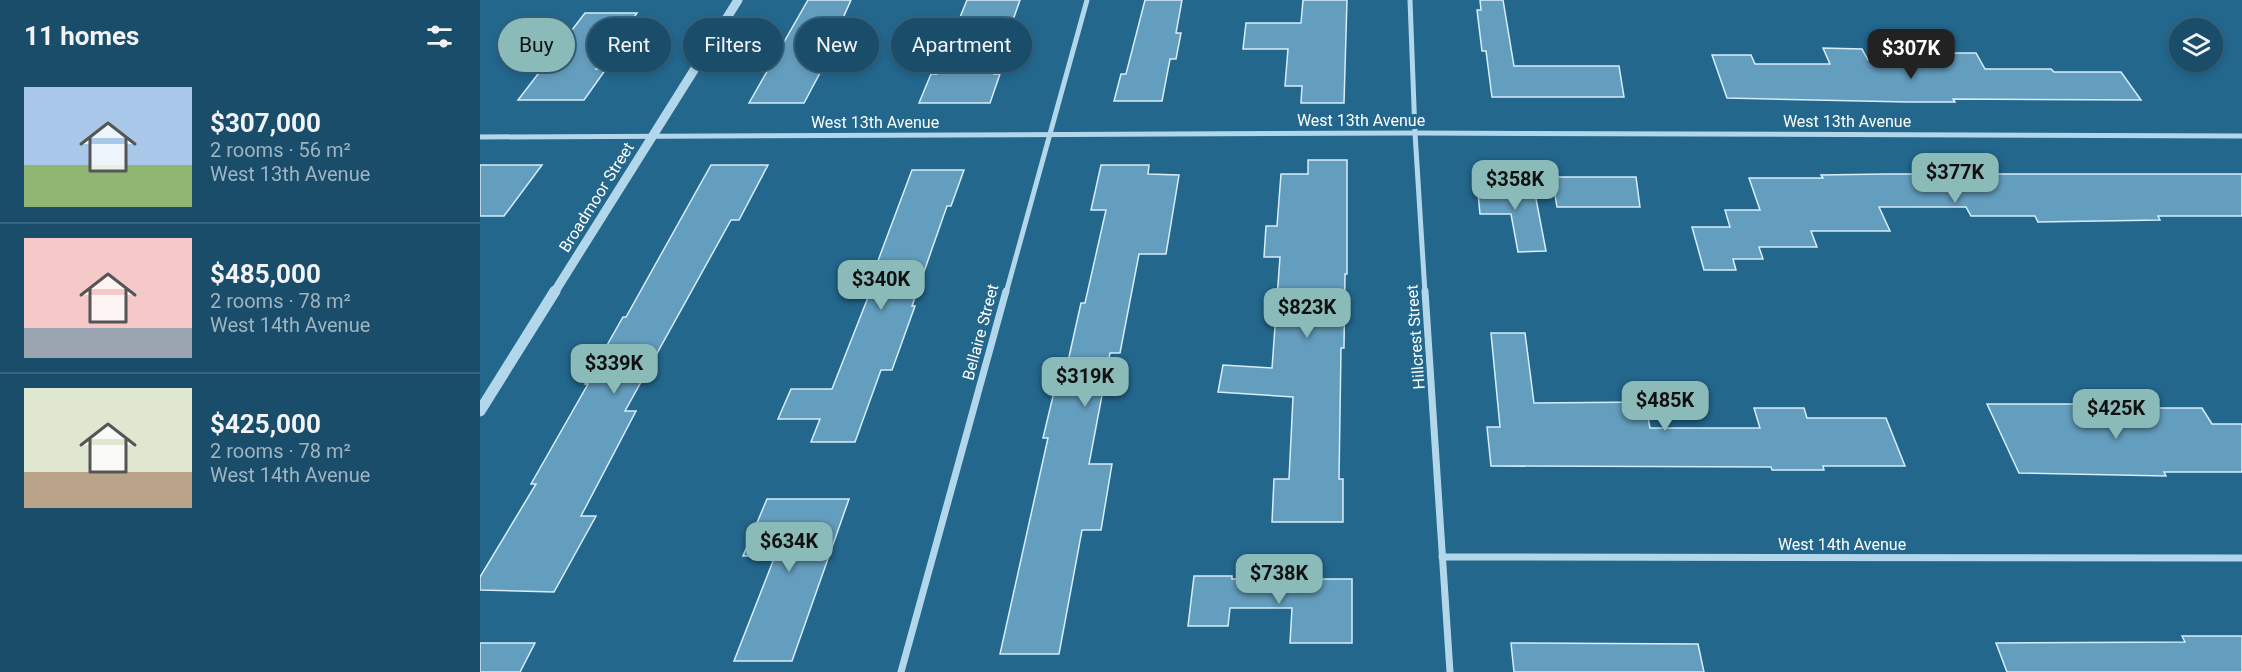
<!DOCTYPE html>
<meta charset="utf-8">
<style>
:root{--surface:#1a4d6a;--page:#275772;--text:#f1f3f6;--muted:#9fb4c1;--line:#38647e;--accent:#8bbbb9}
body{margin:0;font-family:Roboto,sans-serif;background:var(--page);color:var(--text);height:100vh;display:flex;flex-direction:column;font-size:22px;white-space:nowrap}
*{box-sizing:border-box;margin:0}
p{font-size:20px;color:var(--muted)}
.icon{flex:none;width:33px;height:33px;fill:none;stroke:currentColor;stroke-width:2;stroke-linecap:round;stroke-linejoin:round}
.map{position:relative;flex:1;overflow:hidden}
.sheet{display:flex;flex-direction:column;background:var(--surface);width:480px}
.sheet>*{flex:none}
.hud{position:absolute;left:18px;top:18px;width:570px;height:54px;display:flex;gap:12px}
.tools{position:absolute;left:1689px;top:18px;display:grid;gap:12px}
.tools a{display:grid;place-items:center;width:54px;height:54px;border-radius:50%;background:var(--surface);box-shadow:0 3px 9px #0003,0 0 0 2px var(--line);font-size:30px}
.price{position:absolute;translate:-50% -51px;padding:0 14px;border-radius:12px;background:var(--accent);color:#111;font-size:20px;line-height:39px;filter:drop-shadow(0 2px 3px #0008)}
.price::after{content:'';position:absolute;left:50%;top:36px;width:18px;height:14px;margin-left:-9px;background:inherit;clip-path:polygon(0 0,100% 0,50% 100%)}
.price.active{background:#222;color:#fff}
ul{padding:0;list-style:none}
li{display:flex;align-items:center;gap:18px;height:150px;padding:0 24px}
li+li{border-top:2px solid var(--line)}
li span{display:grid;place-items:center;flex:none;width:168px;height:120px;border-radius:0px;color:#555}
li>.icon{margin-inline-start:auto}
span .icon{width:72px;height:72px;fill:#fffc;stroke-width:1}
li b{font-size:26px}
h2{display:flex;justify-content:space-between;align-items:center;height:72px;padding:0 24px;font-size:26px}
.pill{padding:0 21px;border-radius:27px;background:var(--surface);box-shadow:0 3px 9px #0003,0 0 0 2px var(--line);font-size:21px;line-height:54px}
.pill.active{background:var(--accent);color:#111}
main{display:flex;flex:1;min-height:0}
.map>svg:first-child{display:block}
.building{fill:#649ebe;stroke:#d7edf8;stroke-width:1.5}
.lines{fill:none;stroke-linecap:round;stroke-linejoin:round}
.minor-far1{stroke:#b2d7eb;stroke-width:5}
.minor{stroke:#b2d7eb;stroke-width:7}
.tertiary-far1{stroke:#b2d7eb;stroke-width:9}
.tertiary{stroke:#b2d7eb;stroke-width:11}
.labels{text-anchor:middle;stroke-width:6;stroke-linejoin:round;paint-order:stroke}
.street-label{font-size:16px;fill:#fff;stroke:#23678d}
</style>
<main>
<section class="sheet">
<h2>11 homes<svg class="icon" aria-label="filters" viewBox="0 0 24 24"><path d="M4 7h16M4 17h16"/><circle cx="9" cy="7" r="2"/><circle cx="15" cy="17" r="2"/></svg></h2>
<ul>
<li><span style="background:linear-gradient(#a9c7e8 65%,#8fb573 0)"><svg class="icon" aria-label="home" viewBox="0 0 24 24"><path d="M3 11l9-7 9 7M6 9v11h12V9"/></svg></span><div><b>$307,000</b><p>2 rooms · 56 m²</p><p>West 13th Avenue</p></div></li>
<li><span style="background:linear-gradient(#f6c9c9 75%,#9aa5b1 0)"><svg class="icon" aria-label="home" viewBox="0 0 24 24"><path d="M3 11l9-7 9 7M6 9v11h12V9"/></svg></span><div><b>$485,000</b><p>2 rooms · 78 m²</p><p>West 14th Avenue</p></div></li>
<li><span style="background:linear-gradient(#dfe7d0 70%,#b9a48a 0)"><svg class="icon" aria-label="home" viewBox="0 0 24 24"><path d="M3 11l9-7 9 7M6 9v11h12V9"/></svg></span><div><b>$425,000</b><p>2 rooms · 78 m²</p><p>West 14th Avenue</p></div></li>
</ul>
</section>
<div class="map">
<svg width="1762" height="672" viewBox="0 0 1762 672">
<rect width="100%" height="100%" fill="#23678d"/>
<!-- building -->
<g class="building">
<polygon points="328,0 371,0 352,43 356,43 324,103 269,103"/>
<polygon points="487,0 540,0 514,74 520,74 510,103 439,103 451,74 457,74"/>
<polygon points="665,0 702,0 696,33 701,33 696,59 690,59 682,101 634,101 641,74 646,74"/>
<polygon points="823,0 867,0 864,103 821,103 822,86 805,86 808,49 763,49 766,23 821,23"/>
<polygon points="1000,0 1023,0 1034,66 1139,66 1144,97 1012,97 1006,51 1002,51 997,10 1001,10"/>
<polygon points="105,13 157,13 116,69 126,69 104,100 38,100"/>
<polygon points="1343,48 1382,49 1388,60 1466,60 1462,53 1496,53 1505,69 1571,69 1574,72 1641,72 1661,100 1473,99 1475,102 1428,102 1247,98 1232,55 1271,55 1275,64 1350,64"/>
<polygon points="828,160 867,160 867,274 865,274 864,348 861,348 859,479 863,479 863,522 792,522 794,479 809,479 813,397 738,392 743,365 792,368 800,257 784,257 786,226 797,226 801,174 828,174"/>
<polygon points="0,165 62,165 24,216 0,216"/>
<polygon points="231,165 288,165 259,220 251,220 145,411 156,411 101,516 116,516 74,592 0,590 0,577 56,484 51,484 108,384 105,384 143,317 146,317"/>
<polygon points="621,165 669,165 668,174 699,175 686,254 659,254 640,353 630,353 609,464 632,464 621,530 602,530 579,654 520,654 568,438 563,438 578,375 585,375 601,303 605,303 626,210 611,210"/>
<polygon points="432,170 484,170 471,206 467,206 432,306 435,306 412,370 401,370 375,442 331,442 340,419 298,419 311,389 352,389 394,282 390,282"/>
<polygon points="1405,174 1762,174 1762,216 1678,216 1680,220 1558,222 1555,216 1491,216 1486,207 1399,207 1410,231 1331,231 1337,247 1279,247 1283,259 1253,259 1256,270 1224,270 1212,227 1250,227 1245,210 1280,210 1269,178 1343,178 1341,175"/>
<polygon points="1072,177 1156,177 1160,207 1077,207"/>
<polygon points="997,183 1053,183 1066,251 1038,252 1031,214 1000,214"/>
<polygon points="1011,333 1045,333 1054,403 1165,402 1170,428 1280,428 1274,408 1324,408 1327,418 1406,418 1425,466 1343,466 1344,470 1292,470 1291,467 1011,466 1007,427 1020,427"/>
<polygon points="1507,404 1627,404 1630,408 1722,408 1732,424 1762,424 1762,472 1684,472 1686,476 1539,473"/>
<polygon points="287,499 369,499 312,661 254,661 295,556 263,556"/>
<polygon points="714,576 752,576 752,579 872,579 872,643 810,643 812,608 750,608 748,626 708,626"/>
<polygon points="1702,636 1762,636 1762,672 1527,672 1516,643 1705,642"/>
<polygon points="0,643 55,643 40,672 0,672"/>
<polygon points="1031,643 1218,644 1224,672 1034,672"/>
</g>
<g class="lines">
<!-- minor-far1 -->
<g class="minor-far1">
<polyline points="930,0 935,133 945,293"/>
<polyline points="0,137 935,133 1762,136"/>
<polyline points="526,293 607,0"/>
</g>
<!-- minor -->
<g class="minor">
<polyline points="945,291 970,672"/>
<polyline points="962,557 1762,558"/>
<polyline points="421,672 526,291"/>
</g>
<!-- tertiary-far1 -->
<polyline class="tertiary-far1" points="74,293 258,0"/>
<!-- tertiary -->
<polyline class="tertiary" points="0,411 75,291"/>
</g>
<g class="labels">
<!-- street labels -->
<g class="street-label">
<text x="881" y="126">West 13th Avenue</text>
<text x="1367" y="127">West 13th Avenue</text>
<text x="395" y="128">West 13th Avenue</text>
<text transform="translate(116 197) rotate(-58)" y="6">Broadmoor Street</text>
<text transform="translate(500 332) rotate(-75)" y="6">Bellaire Street</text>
<text transform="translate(935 337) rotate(-94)" y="6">Hillcrest Street</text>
<text x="1362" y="550">West 14th Avenue</text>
</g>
</g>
</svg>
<div class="tools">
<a><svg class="icon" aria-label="layers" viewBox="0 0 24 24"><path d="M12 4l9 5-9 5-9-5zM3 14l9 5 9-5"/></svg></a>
</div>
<b class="price active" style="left:1431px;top:80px">$307K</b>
<b class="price" style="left:1475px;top:204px">$377K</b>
<b class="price" style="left:1035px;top:211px">$358K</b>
<b class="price" style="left:401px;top:311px">$340K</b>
<b class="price" style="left:827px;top:339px">$823K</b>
<b class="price" style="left:134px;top:395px">$339K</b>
<b class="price" style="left:605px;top:408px">$319K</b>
<b class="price" style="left:1185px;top:432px">$485K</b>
<b class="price" style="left:1636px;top:440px">$425K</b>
<b class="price" style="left:309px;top:573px">$634K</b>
<b class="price" style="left:799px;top:605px">$738K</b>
<div class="hud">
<a class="pill active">Buy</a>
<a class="pill">Rent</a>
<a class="pill">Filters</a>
<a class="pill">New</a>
<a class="pill">Apartment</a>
</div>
</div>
</main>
